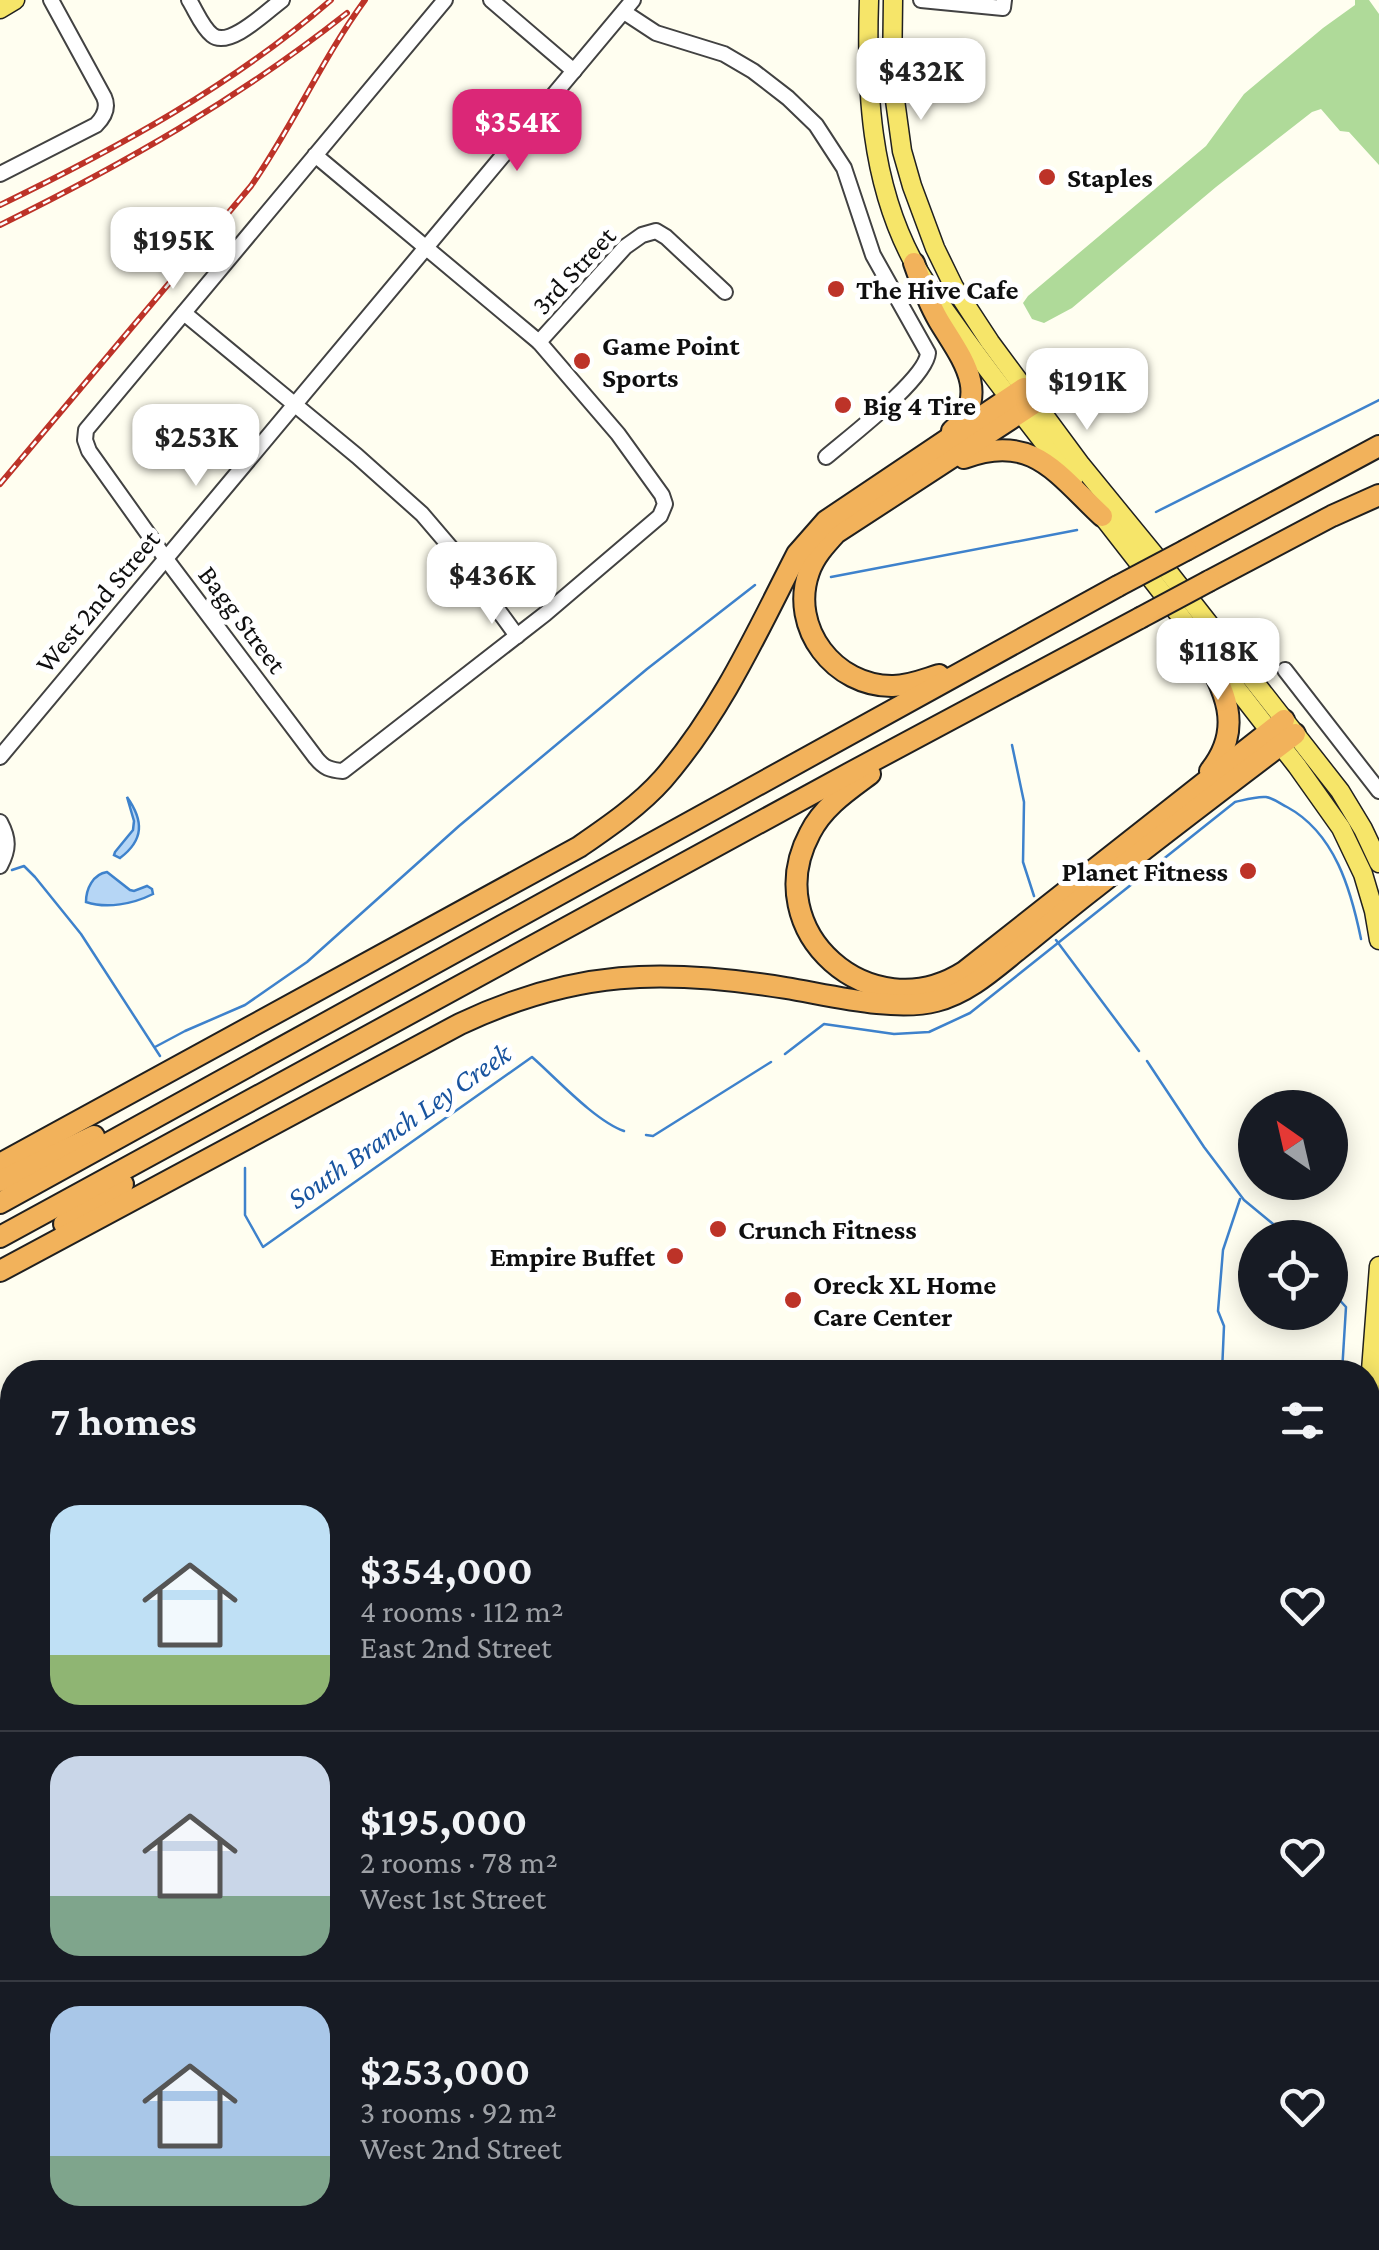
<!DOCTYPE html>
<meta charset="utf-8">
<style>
:root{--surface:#171b24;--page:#242831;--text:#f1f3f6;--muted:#9ea1a6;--line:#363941;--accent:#db2777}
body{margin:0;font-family:"Crimson Pro",serif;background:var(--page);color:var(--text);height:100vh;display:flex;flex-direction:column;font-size:38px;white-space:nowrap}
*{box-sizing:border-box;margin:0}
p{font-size:32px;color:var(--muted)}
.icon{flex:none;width:55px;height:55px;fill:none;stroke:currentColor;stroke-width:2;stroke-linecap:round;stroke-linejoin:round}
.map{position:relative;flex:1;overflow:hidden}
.drawer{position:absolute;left:0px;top:1360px;width:1380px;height:890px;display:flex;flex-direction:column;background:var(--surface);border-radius:40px 40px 0 0;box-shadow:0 5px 25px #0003}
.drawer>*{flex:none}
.needle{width:65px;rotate:326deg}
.fabs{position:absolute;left:1238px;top:1090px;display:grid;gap:20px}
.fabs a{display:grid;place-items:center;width:110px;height:110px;border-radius:50%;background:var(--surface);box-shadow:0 5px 25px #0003;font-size:50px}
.price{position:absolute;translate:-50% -85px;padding:0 22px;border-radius:20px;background:#fff;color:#222;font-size:32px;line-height:65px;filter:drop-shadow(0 2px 5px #0008)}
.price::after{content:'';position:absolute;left:50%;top:60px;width:30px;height:22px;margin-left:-15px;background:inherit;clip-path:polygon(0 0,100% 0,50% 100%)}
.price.selected{background:var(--accent);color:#fff}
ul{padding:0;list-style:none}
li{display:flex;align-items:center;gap:30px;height:250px;padding:0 50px}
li+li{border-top:2px solid var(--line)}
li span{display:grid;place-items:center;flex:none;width:280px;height:200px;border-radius:30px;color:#555}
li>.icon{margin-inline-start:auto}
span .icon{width:120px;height:120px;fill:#fffc;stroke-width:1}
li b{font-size:42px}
h2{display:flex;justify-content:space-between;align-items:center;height:120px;padding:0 50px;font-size:42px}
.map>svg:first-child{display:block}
.forest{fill:#afda99}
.water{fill:#b6d6f5;stroke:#3e82cc;stroke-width:2.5}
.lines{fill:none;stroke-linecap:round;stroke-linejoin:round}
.stream{stroke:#3e82cc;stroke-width:2.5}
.minor-casing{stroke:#424242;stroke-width:18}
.major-casing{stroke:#202020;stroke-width:21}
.highway-casing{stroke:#202020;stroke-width:24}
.minor{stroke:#fff;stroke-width:14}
.major{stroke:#f6e569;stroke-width:18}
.highway{stroke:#f2b25b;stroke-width:20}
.rail-casing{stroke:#bd3328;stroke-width:6}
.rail{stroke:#fff;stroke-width:2.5;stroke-dasharray:8;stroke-linecap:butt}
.highway-bridge-casing{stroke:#202020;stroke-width:24;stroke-linecap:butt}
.highway-bridge{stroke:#f2b25b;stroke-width:20}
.poi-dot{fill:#bd3328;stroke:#fff;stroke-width:4}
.labels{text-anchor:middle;stroke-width:10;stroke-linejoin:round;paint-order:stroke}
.poi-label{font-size:28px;font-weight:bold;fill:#0f0f0f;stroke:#fff;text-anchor:start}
.street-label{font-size:28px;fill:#0f0f0f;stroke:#fff}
.water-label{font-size:30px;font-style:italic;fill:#19549f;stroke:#fff}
</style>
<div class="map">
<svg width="1379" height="2250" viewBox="0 0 1379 2250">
<rect width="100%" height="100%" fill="#fffef0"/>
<!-- forest -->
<polygon class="forest" points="1355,0 1369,0 1379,14 1379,165 1349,132 1340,131 1321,109 1312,112 1216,187 1072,308 1044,323 1032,319 1023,303 1028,296 1206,146 1244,94 1323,28 1355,5"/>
<!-- water -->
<g class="water">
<path d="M 127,797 C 144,821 144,840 120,858 L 114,855 L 115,852 L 133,830 L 134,821 Z"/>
<path d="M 107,872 L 130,890 L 134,891 L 147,886 L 152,889 L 153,894 C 133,904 107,909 86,902 C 86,889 93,874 107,872 Z"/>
</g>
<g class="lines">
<!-- stream -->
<g class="stream">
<polyline points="1156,512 1379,400"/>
<polyline points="831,577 1077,530"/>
<polyline points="1012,745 1024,802 1023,862 1034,896"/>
<polyline points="12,870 24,866 35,877 81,934 160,1056"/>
<polyline points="1056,940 1139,1051"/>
<polyline points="155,1047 185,1031 245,1005 307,962 459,826 647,669 755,585"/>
<path d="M 785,1054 L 824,1024 L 894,1034 L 929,1032 L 970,1013 L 1235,802 C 1244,800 1257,796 1266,797 C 1273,798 1281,804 1287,807 C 1335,833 1351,890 1361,939"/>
<polyline points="1147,1061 1204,1147 1244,1200 1278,1228"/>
<polyline points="646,1135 653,1136 771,1062"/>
<path d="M 245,1168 L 245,1215 L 263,1247 L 532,1057 C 556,1078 595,1121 624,1131"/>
<polyline points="1330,1273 1333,1276 1334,1294 1346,1307 1342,1372"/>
<polyline points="1222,1372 1224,1326 1218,1311 1223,1250 1240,1199"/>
</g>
<defs>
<g id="minor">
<path d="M 189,0 C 196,11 202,27 212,35 C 229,49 267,11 282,0"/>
<polyline points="491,0 574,71"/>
<polyline points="921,0 1003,8 1004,0"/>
<path d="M 624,12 L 656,33 L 724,54 L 753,71 L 788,98 L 816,125 L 844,168 L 873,255 L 928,353 C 926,379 848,438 826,457"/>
<path d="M 315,155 L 539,342 L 618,434 L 662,495 L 665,504 L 660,516 L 545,614 L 343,771 C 330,770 324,768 316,758 L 166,559 L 89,451 L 85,440 L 86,430 L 445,0"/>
<path d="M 0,174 L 96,125 C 104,117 109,108 104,97 L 51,0"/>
<polyline points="184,313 357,456 422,514 463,562 517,636"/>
<polyline points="539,342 625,247 642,235 656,231 666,237 725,292"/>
<polyline points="1285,670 1379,791"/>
<polyline points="0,757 633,0"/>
<path d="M 0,822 C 9,839 9,849 0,866"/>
<polyline points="1368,1596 1379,1597"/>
<polyline points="1368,2068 1379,2040"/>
<polyline points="8,2120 12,2102"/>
<polyline points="1368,2140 1379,2145"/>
<polyline points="226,2238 251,2250"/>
<polyline points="720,2238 757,2250"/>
<polyline points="1184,2238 1228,2250"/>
<polyline points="529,2250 533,2238"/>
<polyline points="1292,2250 1296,2238"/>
</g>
<g id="major">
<path d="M 869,0 C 866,89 870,182 914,263 C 927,287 945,310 961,333 C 997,383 1035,431 1073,480"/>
<polyline points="893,0 892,78 902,151 912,186 935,248 954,287 990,342 1081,465 1166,569 1340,791 1363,829 1379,863"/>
<polyline points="0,9 15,0"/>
<polyline points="1096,508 1297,766 1341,828 1363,874 1374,911 1379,940"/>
<polyline points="1368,1410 1379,1266"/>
<polyline points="1368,1638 1379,1678"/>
<polyline points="0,1691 12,1686"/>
<polyline points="0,1719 12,1713"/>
<polyline points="1368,1896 1379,1900"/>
<polyline points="1368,1927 1379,1932"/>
</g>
<g id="highway">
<path d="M 914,263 C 921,283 928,302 939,321 C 960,356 993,394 952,431"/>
<path d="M 964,458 C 1032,432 1057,474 1102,516"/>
<polyline points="1186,550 1379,446"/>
<polyline points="1209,581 1332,516 1379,495"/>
<path d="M 1192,632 C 1217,679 1250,721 1210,771"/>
<path d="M 939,675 C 923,680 909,686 893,686 C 835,687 789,628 809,572 C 814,557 825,545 836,533 L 1035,403"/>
<path d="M 870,774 C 847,791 823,807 810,833 C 757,932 871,1031 964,972 L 1284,720"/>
<path d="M 0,1164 L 579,847 C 608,827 639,806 663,779 C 721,712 757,632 797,554 L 826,521 L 1024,388"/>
<polyline points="0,1181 94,1136"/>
<polyline points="0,1203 1118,586"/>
<polyline points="64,1224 123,1184"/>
<polyline points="0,1237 850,773 1140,618"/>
<path d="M 0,1271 L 460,1024 C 574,970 663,968 786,988 C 829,995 895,1012 936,1001 C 968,993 994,969 1019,949 C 1045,928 1070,907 1096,887 C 1162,835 1229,784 1295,734"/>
</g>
</defs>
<!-- minor casing -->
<use href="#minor" class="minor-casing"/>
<!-- major casing -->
<use href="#major" class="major-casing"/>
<!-- highway casing -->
<use href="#highway" class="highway-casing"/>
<!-- minor -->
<use href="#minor" class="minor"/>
<!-- major -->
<use href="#major" class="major"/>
<!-- highway -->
<use href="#highway" class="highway"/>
<defs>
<g id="rail">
<path d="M 0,205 C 116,149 233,85 331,0"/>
<path d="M 0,225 C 124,164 238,99 347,13"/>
<path d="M 0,484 L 251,186 C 293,126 322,59 365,0"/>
</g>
</defs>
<!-- rail casing -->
<use href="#rail" class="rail-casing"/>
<!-- rail -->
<use href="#rail" class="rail"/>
<defs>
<g id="highway-bridge">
<polyline points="1118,586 1186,550"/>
<polyline points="1140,618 1209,581"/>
</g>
</defs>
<!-- highway-bridge casing -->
<use href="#highway-bridge" class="highway-bridge-casing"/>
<!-- highway-bridge -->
<use href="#highway-bridge" class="highway-bridge"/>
</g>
<!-- markers -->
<g class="poi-dot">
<circle cx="1047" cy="177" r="10"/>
<circle cx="836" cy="289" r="10"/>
<circle cx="582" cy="361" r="10"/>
<circle cx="843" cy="405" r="10"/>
<circle cx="1248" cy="871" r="10"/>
<circle cx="718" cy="1229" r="10"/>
<circle cx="675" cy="1256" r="10"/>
<circle cx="793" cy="1300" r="10"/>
</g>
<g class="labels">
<!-- poi labels -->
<g class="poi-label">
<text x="1067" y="187">Staples</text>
<text x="856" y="299">The Hive Cafe</text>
<text x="602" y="355">Game Point<tspan x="602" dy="32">Sports</tspan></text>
<text x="863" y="415">Big 4 Tire</text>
<text x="1228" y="881" text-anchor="end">Planet Fitness</text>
<text x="738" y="1239">Crunch Fitness</text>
<text x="655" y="1266" text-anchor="end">Empire Buffet</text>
<text x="813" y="1294">Oreck XL Home<tspan x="813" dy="32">Care Center</tspan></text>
</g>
<!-- street labels -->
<g class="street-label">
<text transform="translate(573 270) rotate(-47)" y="10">3rd Street</text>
<text transform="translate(97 601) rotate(-50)" y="10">West 2nd Street</text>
<text transform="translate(243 619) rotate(53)" y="10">Bagg Street</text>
</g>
<!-- water labels -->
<g class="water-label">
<text transform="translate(399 1126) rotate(-35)" y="10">South Branch Ley Creek</text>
</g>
</g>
</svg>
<div class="fabs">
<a><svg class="needle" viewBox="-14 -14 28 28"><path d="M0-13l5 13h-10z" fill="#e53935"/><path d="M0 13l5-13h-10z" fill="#9ea1a6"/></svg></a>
<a><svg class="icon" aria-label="locate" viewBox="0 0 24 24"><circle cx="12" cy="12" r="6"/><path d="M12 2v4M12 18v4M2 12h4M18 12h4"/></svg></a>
</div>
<b class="price" style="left:921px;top:123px">$432K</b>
<b class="price selected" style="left:517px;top:174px">$354K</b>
<b class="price" style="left:173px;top:292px">$195K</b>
<b class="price" style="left:1087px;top:433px">$191K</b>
<b class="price" style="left:196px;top:489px">$253K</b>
<b class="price" style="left:492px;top:627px">$436K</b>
<b class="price" style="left:1218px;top:703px">$118K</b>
<section class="drawer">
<h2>7 homes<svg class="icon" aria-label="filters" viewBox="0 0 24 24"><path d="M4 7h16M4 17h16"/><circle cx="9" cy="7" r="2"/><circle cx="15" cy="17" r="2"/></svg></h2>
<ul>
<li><span style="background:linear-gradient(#bfe0f5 75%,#8fb573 0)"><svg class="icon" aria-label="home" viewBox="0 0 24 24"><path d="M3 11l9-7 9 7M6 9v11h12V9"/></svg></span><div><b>$354,000</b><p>4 rooms · 112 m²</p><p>East 2nd Street</p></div><svg class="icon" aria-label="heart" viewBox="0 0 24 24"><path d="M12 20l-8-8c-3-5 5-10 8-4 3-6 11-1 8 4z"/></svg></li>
<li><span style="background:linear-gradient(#c9d6e8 70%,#7fa58c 0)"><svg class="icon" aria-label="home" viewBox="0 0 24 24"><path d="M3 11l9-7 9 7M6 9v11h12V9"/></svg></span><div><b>$195,000</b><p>2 rooms · 78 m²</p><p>West 1st Street</p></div><svg class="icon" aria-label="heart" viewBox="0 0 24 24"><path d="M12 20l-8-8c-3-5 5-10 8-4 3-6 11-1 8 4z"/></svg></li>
<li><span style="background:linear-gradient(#a9c7e8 75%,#7fa58c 0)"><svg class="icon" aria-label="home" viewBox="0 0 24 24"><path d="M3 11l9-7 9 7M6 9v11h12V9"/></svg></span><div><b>$253,000</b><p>3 rooms · 92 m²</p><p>West 2nd Street</p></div><svg class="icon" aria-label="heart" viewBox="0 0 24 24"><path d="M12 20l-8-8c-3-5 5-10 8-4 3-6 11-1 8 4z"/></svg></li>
</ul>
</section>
</div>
